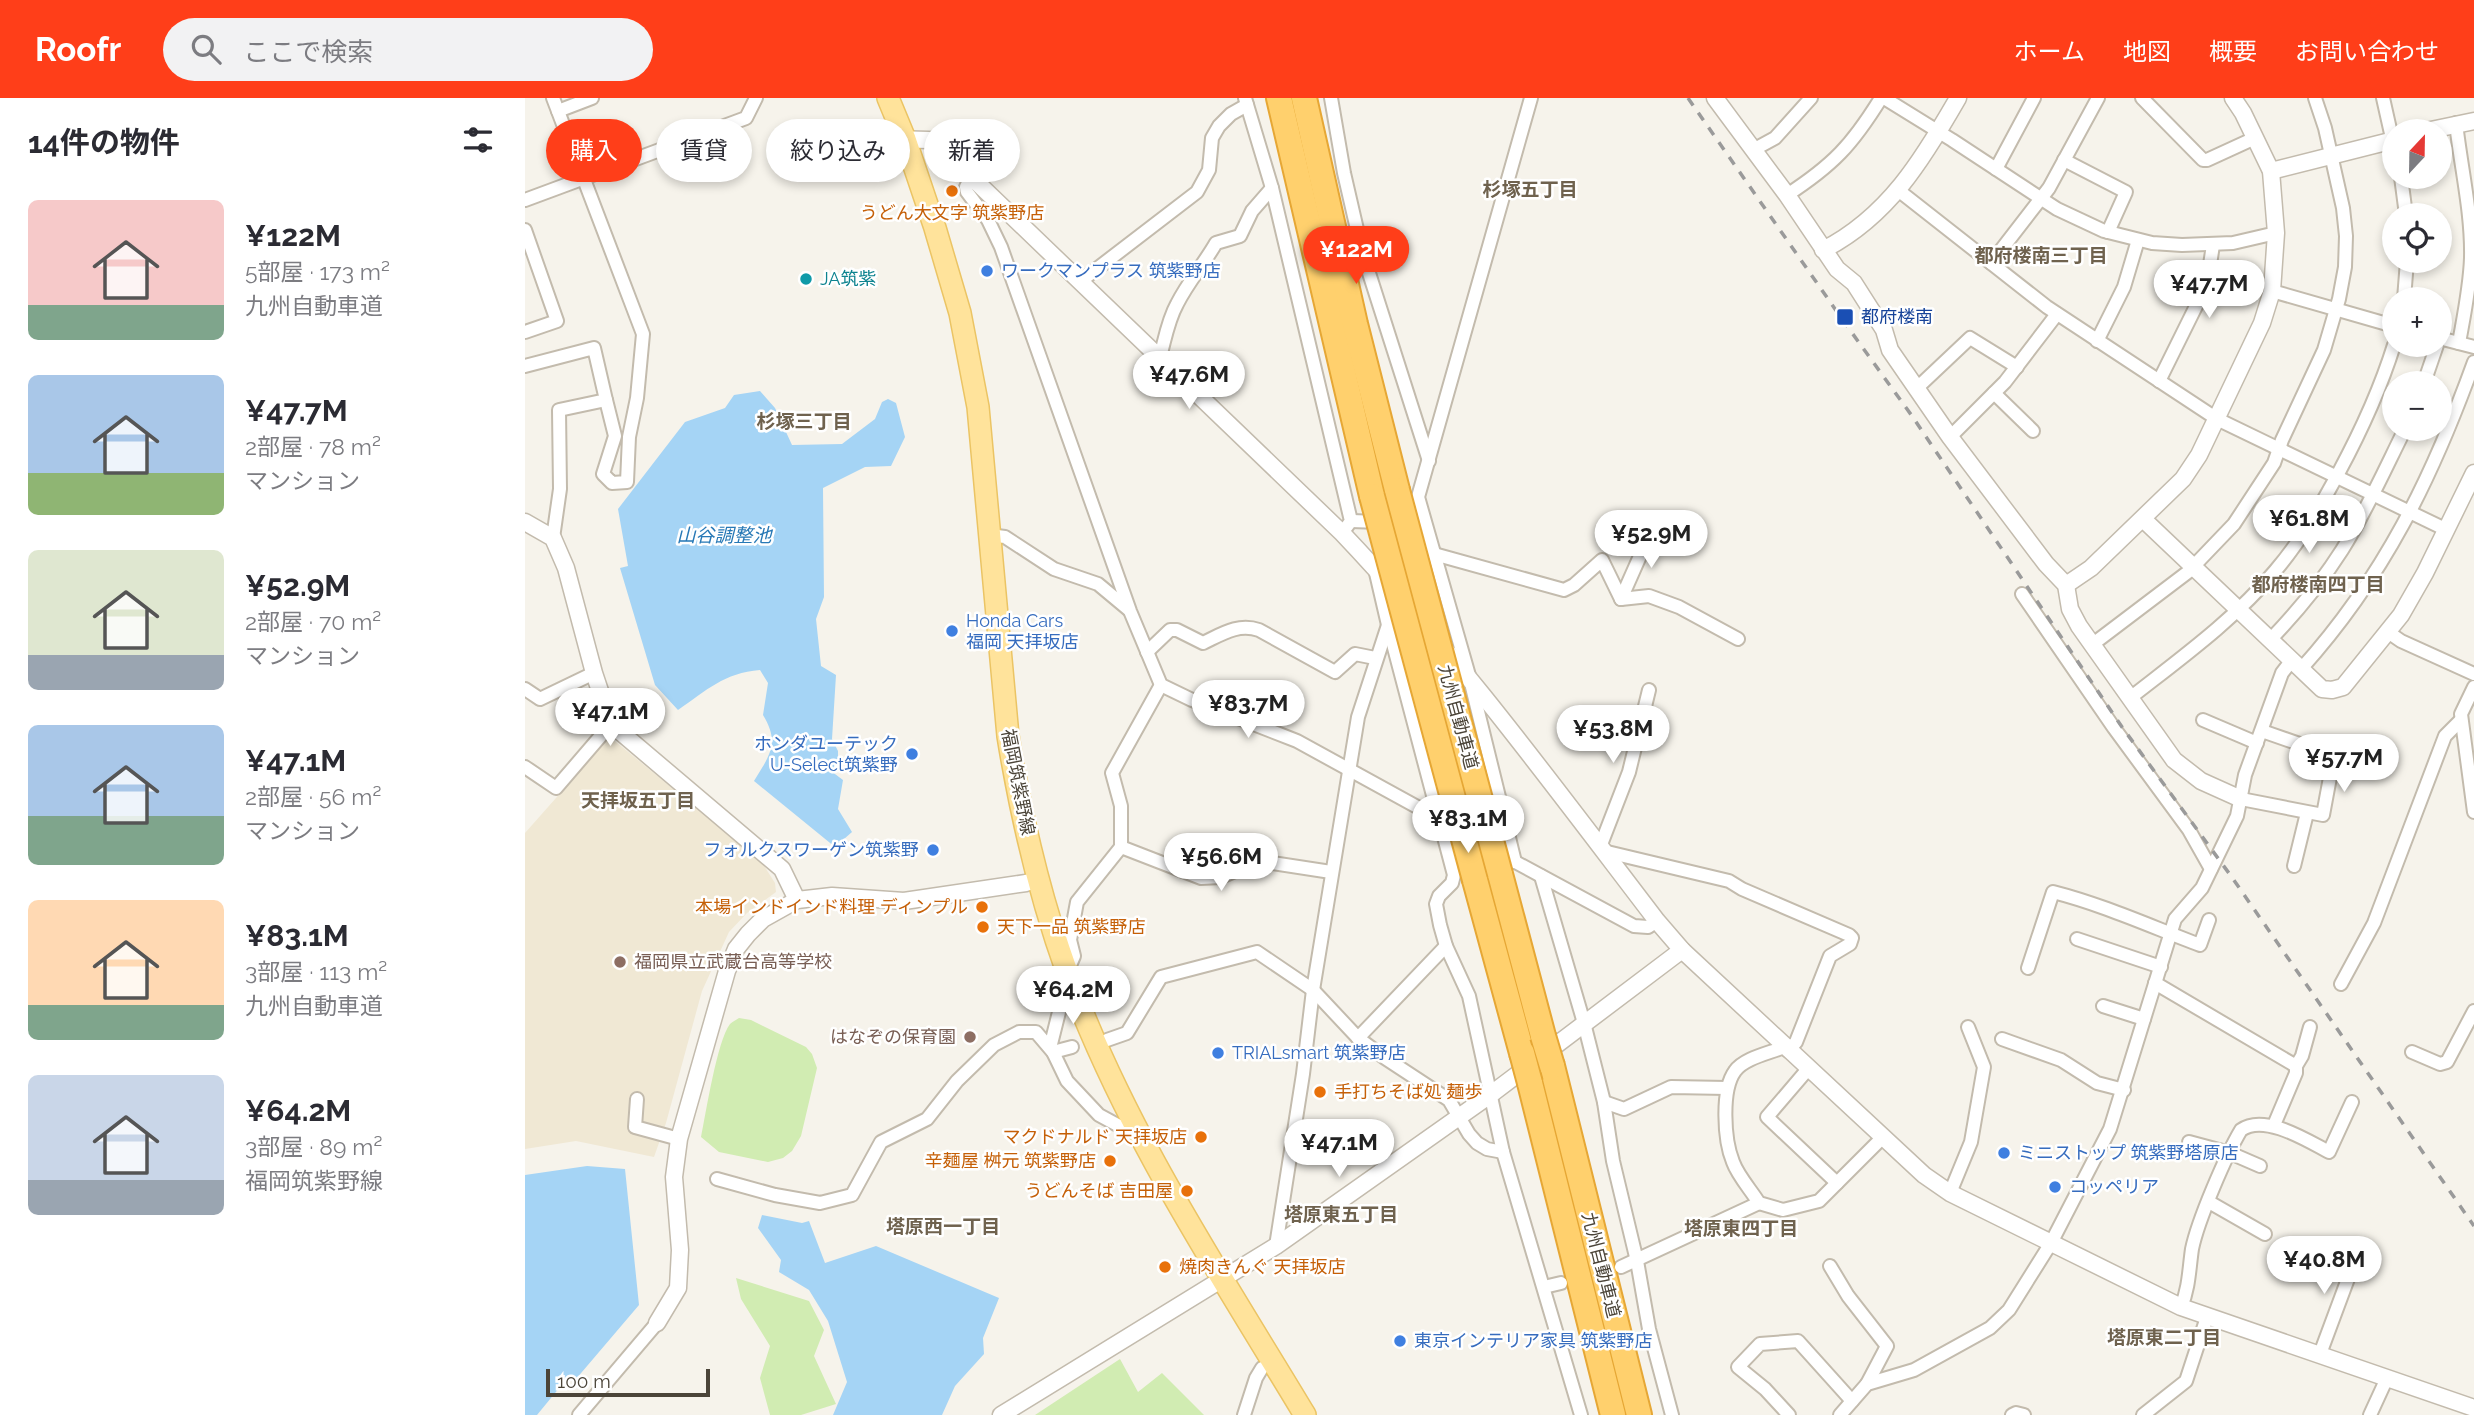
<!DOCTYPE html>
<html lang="ja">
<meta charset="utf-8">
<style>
:root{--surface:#fff;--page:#f2f2f3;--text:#2b2b33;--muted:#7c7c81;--accent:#ff3e19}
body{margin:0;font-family:Raleway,"Noto Sans JP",sans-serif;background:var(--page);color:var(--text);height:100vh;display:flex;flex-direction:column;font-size:26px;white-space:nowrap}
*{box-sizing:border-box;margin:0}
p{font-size:23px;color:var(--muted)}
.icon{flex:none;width:38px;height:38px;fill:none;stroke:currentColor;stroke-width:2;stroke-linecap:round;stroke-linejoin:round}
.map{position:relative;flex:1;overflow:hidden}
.sheet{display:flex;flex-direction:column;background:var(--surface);width:525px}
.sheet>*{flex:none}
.banner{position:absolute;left:21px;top:21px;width:665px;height:63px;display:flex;gap:14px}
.needle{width:46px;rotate:22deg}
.controls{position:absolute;left:1857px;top:21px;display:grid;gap:14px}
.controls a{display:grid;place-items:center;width:70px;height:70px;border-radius:50%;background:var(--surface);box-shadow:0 4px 10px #0003;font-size:35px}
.scale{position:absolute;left:21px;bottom:18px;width:164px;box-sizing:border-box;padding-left:7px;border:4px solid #4b4438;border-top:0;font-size:19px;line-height:24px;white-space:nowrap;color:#4b4438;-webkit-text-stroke:5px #fff;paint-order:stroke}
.price{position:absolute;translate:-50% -60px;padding:0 16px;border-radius:24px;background:#fff;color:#222;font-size:23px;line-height:46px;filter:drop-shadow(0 2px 4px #0008)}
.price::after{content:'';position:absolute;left:50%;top:42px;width:21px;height:16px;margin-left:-10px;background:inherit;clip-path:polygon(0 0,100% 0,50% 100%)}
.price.current{background:var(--accent);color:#fff}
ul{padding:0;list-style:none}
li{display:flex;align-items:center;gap:21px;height:175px;padding:0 28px}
li span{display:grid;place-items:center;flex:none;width:196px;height:140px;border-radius:10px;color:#555}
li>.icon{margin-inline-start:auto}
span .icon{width:84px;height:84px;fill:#fffc;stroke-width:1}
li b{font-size:30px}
h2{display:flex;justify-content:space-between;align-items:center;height:84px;padding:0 28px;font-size:30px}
.tag{padding:0 24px;border-radius:32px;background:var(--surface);box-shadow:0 4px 10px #0003;font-size:24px;line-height:63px}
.tag.current{background:var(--accent);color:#fff}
header{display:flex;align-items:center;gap:42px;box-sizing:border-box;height:98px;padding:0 35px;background:var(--accent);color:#fff}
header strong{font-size:33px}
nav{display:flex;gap:38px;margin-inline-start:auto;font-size:24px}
.search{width:490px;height:63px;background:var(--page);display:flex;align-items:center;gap:18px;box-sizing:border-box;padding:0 24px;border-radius:38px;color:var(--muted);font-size:26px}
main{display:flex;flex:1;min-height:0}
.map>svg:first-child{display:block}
.education{fill:#f0e8d4}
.green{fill:#d1ecb2}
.water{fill:#a5d4f5}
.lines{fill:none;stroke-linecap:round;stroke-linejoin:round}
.minor-casing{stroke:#c3bbad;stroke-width:16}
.tertiary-casing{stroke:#c3bbad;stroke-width:19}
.primary-casing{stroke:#ebc464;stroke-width:24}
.motorway-casing{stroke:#e6a735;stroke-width:28}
.minor{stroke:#fff;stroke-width:12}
.tertiary{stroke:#fff;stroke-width:16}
.primary{stroke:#ffe39b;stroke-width:21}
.motorway{stroke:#ffd06d;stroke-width:24}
.rail{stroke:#9a9a9a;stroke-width:3.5;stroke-dasharray:9 9;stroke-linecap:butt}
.motorway-bridge-casing{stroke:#e6a735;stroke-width:28;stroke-linecap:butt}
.motorway-bridge{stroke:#ffd06d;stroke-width:24}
.food-dot{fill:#e8710a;stroke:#fff;stroke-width:2.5}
.shop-dot{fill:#3f7fe0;stroke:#fff;stroke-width:2.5}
.culture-dot{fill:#0f9aa8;stroke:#fff;stroke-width:2.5}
.transit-dot{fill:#1a4fb4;stroke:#fff;stroke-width:2.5}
.education-dot{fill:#8d6e63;stroke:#fff;stroke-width:2.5}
.labels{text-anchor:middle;stroke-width:5;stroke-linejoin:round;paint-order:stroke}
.food-label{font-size:18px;fill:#c56008;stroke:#fff;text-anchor:end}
.shop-label{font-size:18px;fill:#366cbe;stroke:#fff;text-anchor:start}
.culture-label{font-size:18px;fill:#0d838f;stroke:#fff;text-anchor:start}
.transit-label{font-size:18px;fill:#164399;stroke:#fff;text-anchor:start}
.street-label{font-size:18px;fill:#4b4438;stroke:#fff}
.education-label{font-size:18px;fill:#785e54;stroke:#fff;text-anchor:start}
.neighbourhood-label{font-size:19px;font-weight:bold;fill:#6f624e;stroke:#fff}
.water-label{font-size:19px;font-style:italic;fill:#2879b6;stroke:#fff}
</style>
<header>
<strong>Roofr</strong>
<div class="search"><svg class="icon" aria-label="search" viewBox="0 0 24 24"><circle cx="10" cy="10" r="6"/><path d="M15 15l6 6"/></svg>ここで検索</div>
<nav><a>ホーム</a><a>地図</a><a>概要</a><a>お問い合わせ</a></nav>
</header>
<main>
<section class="sheet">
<h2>14件の物件<svg class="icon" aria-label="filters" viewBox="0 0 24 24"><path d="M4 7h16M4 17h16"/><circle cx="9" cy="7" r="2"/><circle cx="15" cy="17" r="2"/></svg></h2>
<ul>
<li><span style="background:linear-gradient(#f6c9c9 75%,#7fa58c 0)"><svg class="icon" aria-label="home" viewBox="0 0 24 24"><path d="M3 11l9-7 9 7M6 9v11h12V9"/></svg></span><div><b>¥122M</b><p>5部屋 · 173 m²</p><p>九州自動車道</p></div></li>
<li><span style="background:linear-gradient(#a9c7e8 70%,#8fb573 0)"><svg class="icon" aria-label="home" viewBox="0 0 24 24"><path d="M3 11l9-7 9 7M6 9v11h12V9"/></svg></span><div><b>¥47.7M</b><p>2部屋 · 78 m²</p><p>マンション</p></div></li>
<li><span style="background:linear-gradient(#dfe7d0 75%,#9aa5b1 0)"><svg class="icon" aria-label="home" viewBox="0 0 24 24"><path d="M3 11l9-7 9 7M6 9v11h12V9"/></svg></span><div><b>¥52.9M</b><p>2部屋 · 70 m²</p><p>マンション</p></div></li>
<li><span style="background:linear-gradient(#a9c7e8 65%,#7fa58c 0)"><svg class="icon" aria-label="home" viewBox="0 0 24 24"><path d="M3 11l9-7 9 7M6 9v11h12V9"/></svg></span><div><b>¥47.1M</b><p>2部屋 · 56 m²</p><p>マンション</p></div></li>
<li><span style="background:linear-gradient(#ffd9b3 75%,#7fa58c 0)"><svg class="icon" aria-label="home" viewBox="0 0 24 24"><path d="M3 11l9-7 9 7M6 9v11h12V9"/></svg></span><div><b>¥83.1M</b><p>3部屋 · 113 m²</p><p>九州自動車道</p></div></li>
<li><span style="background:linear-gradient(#c9d6e8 75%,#9aa5b1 0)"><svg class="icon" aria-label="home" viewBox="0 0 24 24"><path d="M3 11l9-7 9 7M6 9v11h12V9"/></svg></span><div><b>¥64.2M</b><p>3部屋 · 89 m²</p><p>福岡筑紫野線</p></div></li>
</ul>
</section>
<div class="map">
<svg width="1949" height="1317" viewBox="0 0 1949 1317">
<rect width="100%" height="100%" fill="#f6f3eb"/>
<!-- education -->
<polygon class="education" points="85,639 236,763 250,785 251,794 222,815 204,834 177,893 141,1025 129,1059 51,1043 0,1051 0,735"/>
<!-- green -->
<g class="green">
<path d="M 214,920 L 226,922 L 281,949 L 287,956 L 292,970 L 276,1038 L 267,1053 L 258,1060 L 243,1064 L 194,1054 L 176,1039 C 181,1015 192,943 205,926 C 207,924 211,922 214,920 Z"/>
<polygon points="211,1180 284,1203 299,1232 289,1258 311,1306 276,1317 245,1317 235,1280 245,1248 216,1201"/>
<polygon points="595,1261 613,1294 637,1275 679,1317 510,1317"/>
</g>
<!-- water -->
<g class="water">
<path d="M 235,293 L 250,310 L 267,347 L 317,346 L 350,321 L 357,304 L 363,301 L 371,305 L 380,339 L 366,368 L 340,369 L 298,390 L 299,499 L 291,521 L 296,568 L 311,577 L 307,641 L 313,653 L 313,663 L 306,673 L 318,682 L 313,711 L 327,734 L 310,749 L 229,683 C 245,657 255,645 238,617 L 243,585 L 235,572 C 199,575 182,592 153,612 L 130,587 L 95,470 L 103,468 L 93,411 L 160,324 L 200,310 L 209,297 Z"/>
<polygon points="62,1068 100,1071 114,1207 51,1281 44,1278 12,1317 0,1317 0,1077"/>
<polygon points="237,1117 277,1125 284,1123 300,1165 351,1148 474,1200 458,1240 459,1256 430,1288 417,1317 308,1317 322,1284 303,1223 284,1192 254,1174 256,1162 233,1130"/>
</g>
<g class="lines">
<defs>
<g id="minor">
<polyline points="28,0 118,236 112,300 104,339 102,384 87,385 78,376 90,338 81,302"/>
<polyline points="720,0 747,90 826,423 817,435"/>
<polyline points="806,0 819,75 837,153 904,363"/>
<polyline points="1359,0 1427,42 1532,111 1579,133 1627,145 1657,147 1708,145 1751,135"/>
<polyline points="1617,0 1678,62 1682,62 1730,40"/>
<polyline points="1858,0 1869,49"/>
<polyline points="33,13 67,0"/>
<path d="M 1931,25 C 1936,70 1947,115 1946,160 C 1945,189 1939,217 1934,245"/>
<polyline points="1228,52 1250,40 1286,0"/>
<polyline points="1539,62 1601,94 1583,134"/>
<polyline points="1471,71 1509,0"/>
<polyline points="446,79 441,89 442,94 463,122 476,149 605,513 636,587 667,602 772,643 936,733"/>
<polyline points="1876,79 1881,117"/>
<polyline points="1373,92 1522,209 1692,321 1922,432"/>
<path d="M 1262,97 C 1308,67 1327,47 1356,0"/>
<polyline points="0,102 221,20 231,0"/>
<polyline points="0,132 32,223 0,234"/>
<polyline points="1466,165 1524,90 1573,0"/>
<polyline points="556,183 672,94 684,72 687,40 694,28 706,16 722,7"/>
<polyline points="1747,193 1869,228"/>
<polyline points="1879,201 1882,163"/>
<polyline points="1914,240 1949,249"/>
<polyline points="1572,243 1599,189 1613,142"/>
<path d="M 635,259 C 640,241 643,222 652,206 C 663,184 679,166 691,145 L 715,138 L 727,113 L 747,90"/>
<polyline points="0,268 69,250 81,302 34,312 35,391 28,440"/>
<polyline points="1634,283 1682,186 1688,147"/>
<polyline points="1899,285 1912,247"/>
<polyline points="1392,290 1445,240 1492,269"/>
<polyline points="1469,295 1508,333"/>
<polyline points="1425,339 1480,284 1532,216"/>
<polyline points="826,423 885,425"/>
<polyline points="464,437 480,439 529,471 573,486 603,511"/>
<polyline points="909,456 1039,492 1049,487 1077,462 1096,501 1124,498 1154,509 1213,541"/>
<polyline points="850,471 863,527 929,777 927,785 914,798 911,806 915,827 921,848 944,898 978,1054 1056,1317"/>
<polyline points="1497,496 1589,630 1664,732 1686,771"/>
<polyline points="1096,501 1127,431"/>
<polyline points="1863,534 1876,543 1949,576"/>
<path d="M 1745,542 C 1772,514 1796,485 1817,452 C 1841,414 1860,371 1880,331"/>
<polyline points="1568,546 1663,474 1709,426 1749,365 1757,342 1799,252 1814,201 1820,169 1821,138 1818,110 1800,30 1790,0"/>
<path d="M 622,554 L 645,532 L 652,532 L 678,545 C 697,536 713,525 734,532 L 810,574 L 830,556 L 850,560"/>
<path d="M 1776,571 C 1859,479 1907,380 1949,264"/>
<polyline points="1949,589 1936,616 1949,714"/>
<polyline points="0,591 15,601 69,575"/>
<path d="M 1605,600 C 1656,560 1709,522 1750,473 C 1776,443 1795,409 1814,374 C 1836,333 1855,292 1869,247"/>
<polyline points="1678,622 1732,645"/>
<polyline points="0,669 31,690 86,626"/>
<polyline points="1716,701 1798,717 1809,658 1737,633"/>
<polyline points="596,749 676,780 696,779 734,763 806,774"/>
<polyline points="1075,749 1104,674 1124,592"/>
<polyline points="970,753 1109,828 1123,829 1132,823"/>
<polyline points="1078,753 1204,783 1217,791 1324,837 1327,840 1325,846 1305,858 1271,944 1263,953"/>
<polyline points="990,764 945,581 893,399 1006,0"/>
<polyline points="1769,768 1782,715"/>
<polyline points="1016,778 1059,925 1079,1004 1088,1063 1112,1163 1124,1231 1147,1317"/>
<polyline points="1552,841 1636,869"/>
<path d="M 1503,870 L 1528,794 C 1579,807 1627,829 1675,847 L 1684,822"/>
<polyline points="543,872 549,858 545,842 552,804 596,749 596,708 587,675 636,587"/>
<polyline points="1630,885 1771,968 1771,975 1749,1027"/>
<polyline points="1816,886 1849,825 1920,638 1936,622"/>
<polyline points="1578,908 1619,921"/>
<polyline points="833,940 921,848"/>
<polyline points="1477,941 1536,962 1572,985 1599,992"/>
<polyline points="582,942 602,935 636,879 732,854 788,892 833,940 860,960 924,1002 944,1036 952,1045 962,1051 978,1054"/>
<path d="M 1259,949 C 1245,955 1219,960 1210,973 C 1196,992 1199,1042 1208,1064 C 1213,1078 1226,1092 1234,1105 L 1258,1112 L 1294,1103 L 1357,1040"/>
<polyline points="525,950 538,898"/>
<polyline points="528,954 547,949"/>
<polyline points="1887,954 1915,966 1922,964 1949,913"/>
<polyline points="1771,968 1777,958 1785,929"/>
<polyline points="1283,971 1242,1019 1312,1085"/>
<polyline points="112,1001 110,1029 154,1041"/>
<polyline points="1079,1004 1099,1011 1146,989 1202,990"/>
<polyline points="1664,1044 1705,1055 1735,1068"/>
<polyline points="192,1081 250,1097 295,1105 327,1097 356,1044 402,1021 432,983 469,947 494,934 511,934 528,954 542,983 574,1017 598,1030"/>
<polyline points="1425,1095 1446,1044 1459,969 1443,929"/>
<polyline points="1684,1104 1740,1136"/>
<polyline points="751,1148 778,976 788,892 833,619 863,527"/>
<polyline points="1305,1168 1323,1198 1362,1248 1342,1286"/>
<polyline points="1096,1169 1234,1105"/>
<polyline points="1019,1189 1036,1185"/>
<path d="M 1656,1209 C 1664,1190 1664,1172 1667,1151 C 1673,1122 1701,1057 1716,1032 C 1739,1015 1783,1043 1804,1054 L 1827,1004"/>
<polyline points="1795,1256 1824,1178 1838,1158"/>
<polyline points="54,1317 132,1225"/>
<polyline points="719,1317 731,1280 737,1270"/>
<polyline points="1264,1317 1240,1291 1213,1269 1235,1246 1273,1243 1327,1303"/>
<polyline points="1315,1317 1342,1286 1389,1272 1465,1230 1484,1212 1526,1145 1585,1031 1650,821 1677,790 1712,718 1720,677 1757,575 1767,562"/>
<polyline points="1487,1317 1491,1315 1499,1317"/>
<polyline points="1618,1317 1661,1283 1682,1219"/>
<polyline points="1845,1317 1862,1280"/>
</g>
<g id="tertiary">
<polyline points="1190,0 1262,97 1312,171 1329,185 1359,232 1365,252 1425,339 1521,466 1541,487 1545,511 1554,528 1649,662 1676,683 1716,701"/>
<polyline points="1901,33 1949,23"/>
<path d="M 366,41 L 404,42 L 413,47 L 817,435 C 932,556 1031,691 1132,823 L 1157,852 L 1399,1077 L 1425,1095 L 1656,1209 L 1949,1310"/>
<polyline points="1746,73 1869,42"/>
<path d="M 1298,152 C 1363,119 1398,61 1433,0"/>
<polyline points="1618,421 1797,591 1807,592 1818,589 1876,517 1900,475 1949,375"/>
<polyline points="0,424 28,440 41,470 69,575 86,626 257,771 272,802"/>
<polyline points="1541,487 1566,470 1658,381 1674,357 1737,225 1747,193 1751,135 1746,73 1718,15 1708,0"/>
<polyline points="132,1225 153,1190 155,1152 149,1079 154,1041 202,873 211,851 223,836 238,821 272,802 307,798 379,803 501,785 513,781"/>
<polyline points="476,1317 751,1148 965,997 1157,852"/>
</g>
<path id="primary" d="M 363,0 L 380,41 L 410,130 L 435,215 L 453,309 L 483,638 C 496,718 515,799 542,874 C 599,1032 694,1174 780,1317"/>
<g id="motorway">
<polyline points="754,0 847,398"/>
<polyline points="779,0 830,226 872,392"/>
<polyline points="975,776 1018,938"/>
<polyline points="950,782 997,955"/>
<polyline points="1027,968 1114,1317"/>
<polyline points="1005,985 1088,1317"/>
</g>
</defs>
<!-- minor casing -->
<use href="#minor" class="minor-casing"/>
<!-- tertiary casing -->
<use href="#tertiary" class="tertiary-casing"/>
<!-- primary casing -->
<use href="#primary" class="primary-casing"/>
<!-- motorway casing -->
<use href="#motorway" class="motorway-casing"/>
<!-- minor -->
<use href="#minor" class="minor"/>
<!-- tertiary -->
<use href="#tertiary" class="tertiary"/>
<!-- primary -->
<use href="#primary" class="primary"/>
<!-- motorway -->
<use href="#motorway" class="motorway"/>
<!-- rail -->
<polyline class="rail" points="1163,0 1317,221 1387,318 1597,629 1706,778 1949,1128"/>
<defs>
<g id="motorway-bridge">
<polyline points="872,392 975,776"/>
<polyline points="847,398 950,782"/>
<polyline points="1018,938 1027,968"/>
<polyline points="997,955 1005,985"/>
</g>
</defs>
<!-- motorway-bridge casing -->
<use href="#motorway-bridge" class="motorway-bridge-casing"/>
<!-- motorway-bridge -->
<use href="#motorway-bridge" class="motorway-bridge"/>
</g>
<!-- markers -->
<g class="food-dot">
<circle cx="427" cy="93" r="7"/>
<circle cx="457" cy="809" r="7"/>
<circle cx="458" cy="829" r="7"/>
<circle cx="795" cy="994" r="7"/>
<circle cx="676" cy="1039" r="7"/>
<circle cx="585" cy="1063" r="7"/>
<circle cx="662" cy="1093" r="7"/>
<circle cx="640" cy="1169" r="7"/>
</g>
<g class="shop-dot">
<circle cx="462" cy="173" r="7"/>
<circle cx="427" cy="533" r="7"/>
<circle cx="387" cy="656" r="7"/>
<circle cx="408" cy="752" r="7"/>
<circle cx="693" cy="955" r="7"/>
<circle cx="1479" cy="1055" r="7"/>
<circle cx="1530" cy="1089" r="7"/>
<circle cx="875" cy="1243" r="7"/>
</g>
<circle class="culture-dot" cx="281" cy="181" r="7"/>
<rect class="transit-dot" x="1311" y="210" width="18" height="18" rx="3.5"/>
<g class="education-dot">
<circle cx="95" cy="864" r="7"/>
<circle cx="445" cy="939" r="7"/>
</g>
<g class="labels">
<!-- food labels -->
<g class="food-label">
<text x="427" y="121" text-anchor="middle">うどん大文字 筑紫野店</text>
<text x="443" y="815">本場インドインド料理 ディンプル</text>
<text x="472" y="835" text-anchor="start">天下一品 筑紫野店</text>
<text x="809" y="1000" text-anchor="start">手打ちそば処 麺歩</text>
<text x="662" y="1045">マクドナルド 天拝坂店</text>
<text x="571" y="1069">辛麺屋 桝元 筑紫野店</text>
<text x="648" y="1099">うどんそば 吉田屋</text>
<text x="654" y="1175" text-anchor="start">焼肉きんぐ 天拝坂店</text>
</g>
<!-- shop labels -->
<g class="shop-label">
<text x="476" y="179">ワークマンプラス 筑紫野店</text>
<text x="441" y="529">Honda Cars<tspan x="441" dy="21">福岡 天拝坂店</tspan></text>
<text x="373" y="652" text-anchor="end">ホンダユーテック<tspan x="373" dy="21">U-Select筑紫野</tspan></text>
<text x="394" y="758" text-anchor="end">フォルクスワーゲン筑紫野</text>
<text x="707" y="961">TRIALsmart 筑紫野店</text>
<text x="1493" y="1061">ミニストップ 筑紫野塔原店</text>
<text x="1544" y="1095">コッペリア</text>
<text x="889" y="1249">東京インテリア家具 筑紫野店</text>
</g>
<!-- culture labels -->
<g class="culture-label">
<text x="295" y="187">JA筑紫</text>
</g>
<!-- transit labels -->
<g class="transit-label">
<text x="1336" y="225">都府楼南</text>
</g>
<!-- street labels -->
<g class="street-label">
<text transform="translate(933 619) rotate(75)" y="6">九州自動車道</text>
<text transform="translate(493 684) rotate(79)" y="6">福岡筑紫野線</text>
<text transform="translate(1076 1167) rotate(76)" y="6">九州自動車道</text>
</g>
<!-- education labels -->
<g class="education-label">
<text x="109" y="870">福岡県立武蔵台高等学校</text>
<text x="431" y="945" text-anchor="end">はなぞの保育園</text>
</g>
<!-- neighbourhood labels -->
<g class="neighbourhood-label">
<text x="1005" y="98">杉塚五丁目</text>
<text x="1516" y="164">都府楼南三丁目</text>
<text x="279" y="330">杉塚三丁目</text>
<text x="1793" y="493">都府楼南四丁目</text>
<text x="113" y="709">天拝坂五丁目</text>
<text x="816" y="1123">塔原東五丁目</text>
<text x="418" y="1135">塔原西一丁目</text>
<text x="1216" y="1137">塔原東四丁目</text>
<text x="1639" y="1246">塔原東二丁目</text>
</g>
<!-- water labels -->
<g class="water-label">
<text x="199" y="444">山谷調整池</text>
</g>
</g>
</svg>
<div class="controls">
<a><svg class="needle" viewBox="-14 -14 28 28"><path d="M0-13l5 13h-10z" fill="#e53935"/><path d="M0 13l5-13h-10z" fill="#7c7c81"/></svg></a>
<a><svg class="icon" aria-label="locate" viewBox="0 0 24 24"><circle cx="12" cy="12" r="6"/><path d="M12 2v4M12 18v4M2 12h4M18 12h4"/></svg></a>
<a>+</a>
<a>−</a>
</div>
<div class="scale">100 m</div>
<b class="price current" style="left:831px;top:188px">¥122M</b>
<b class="price" style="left:1684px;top:222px">¥47.7M</b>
<b class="price" style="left:664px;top:313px">¥47.6M</b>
<b class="price" style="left:1784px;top:457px">¥61.8M</b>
<b class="price" style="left:1126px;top:472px">¥52.9M</b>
<b class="price" style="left:723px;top:642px">¥83.7M</b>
<b class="price" style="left:85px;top:650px">¥47.1M</b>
<b class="price" style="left:1088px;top:667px">¥53.8M</b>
<b class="price" style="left:1819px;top:696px">¥57.7M</b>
<b class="price" style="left:943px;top:757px">¥83.1M</b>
<b class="price" style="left:696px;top:795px">¥56.6M</b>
<b class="price" style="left:548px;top:928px">¥64.2M</b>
<b class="price" style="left:814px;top:1081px">¥47.1M</b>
<b class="price" style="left:1799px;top:1198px">¥40.8M</b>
<div class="banner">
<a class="tag current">購入</a>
<a class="tag">賃貸</a>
<a class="tag">絞り込み</a>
<a class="tag">新着</a>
</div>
</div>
</main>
